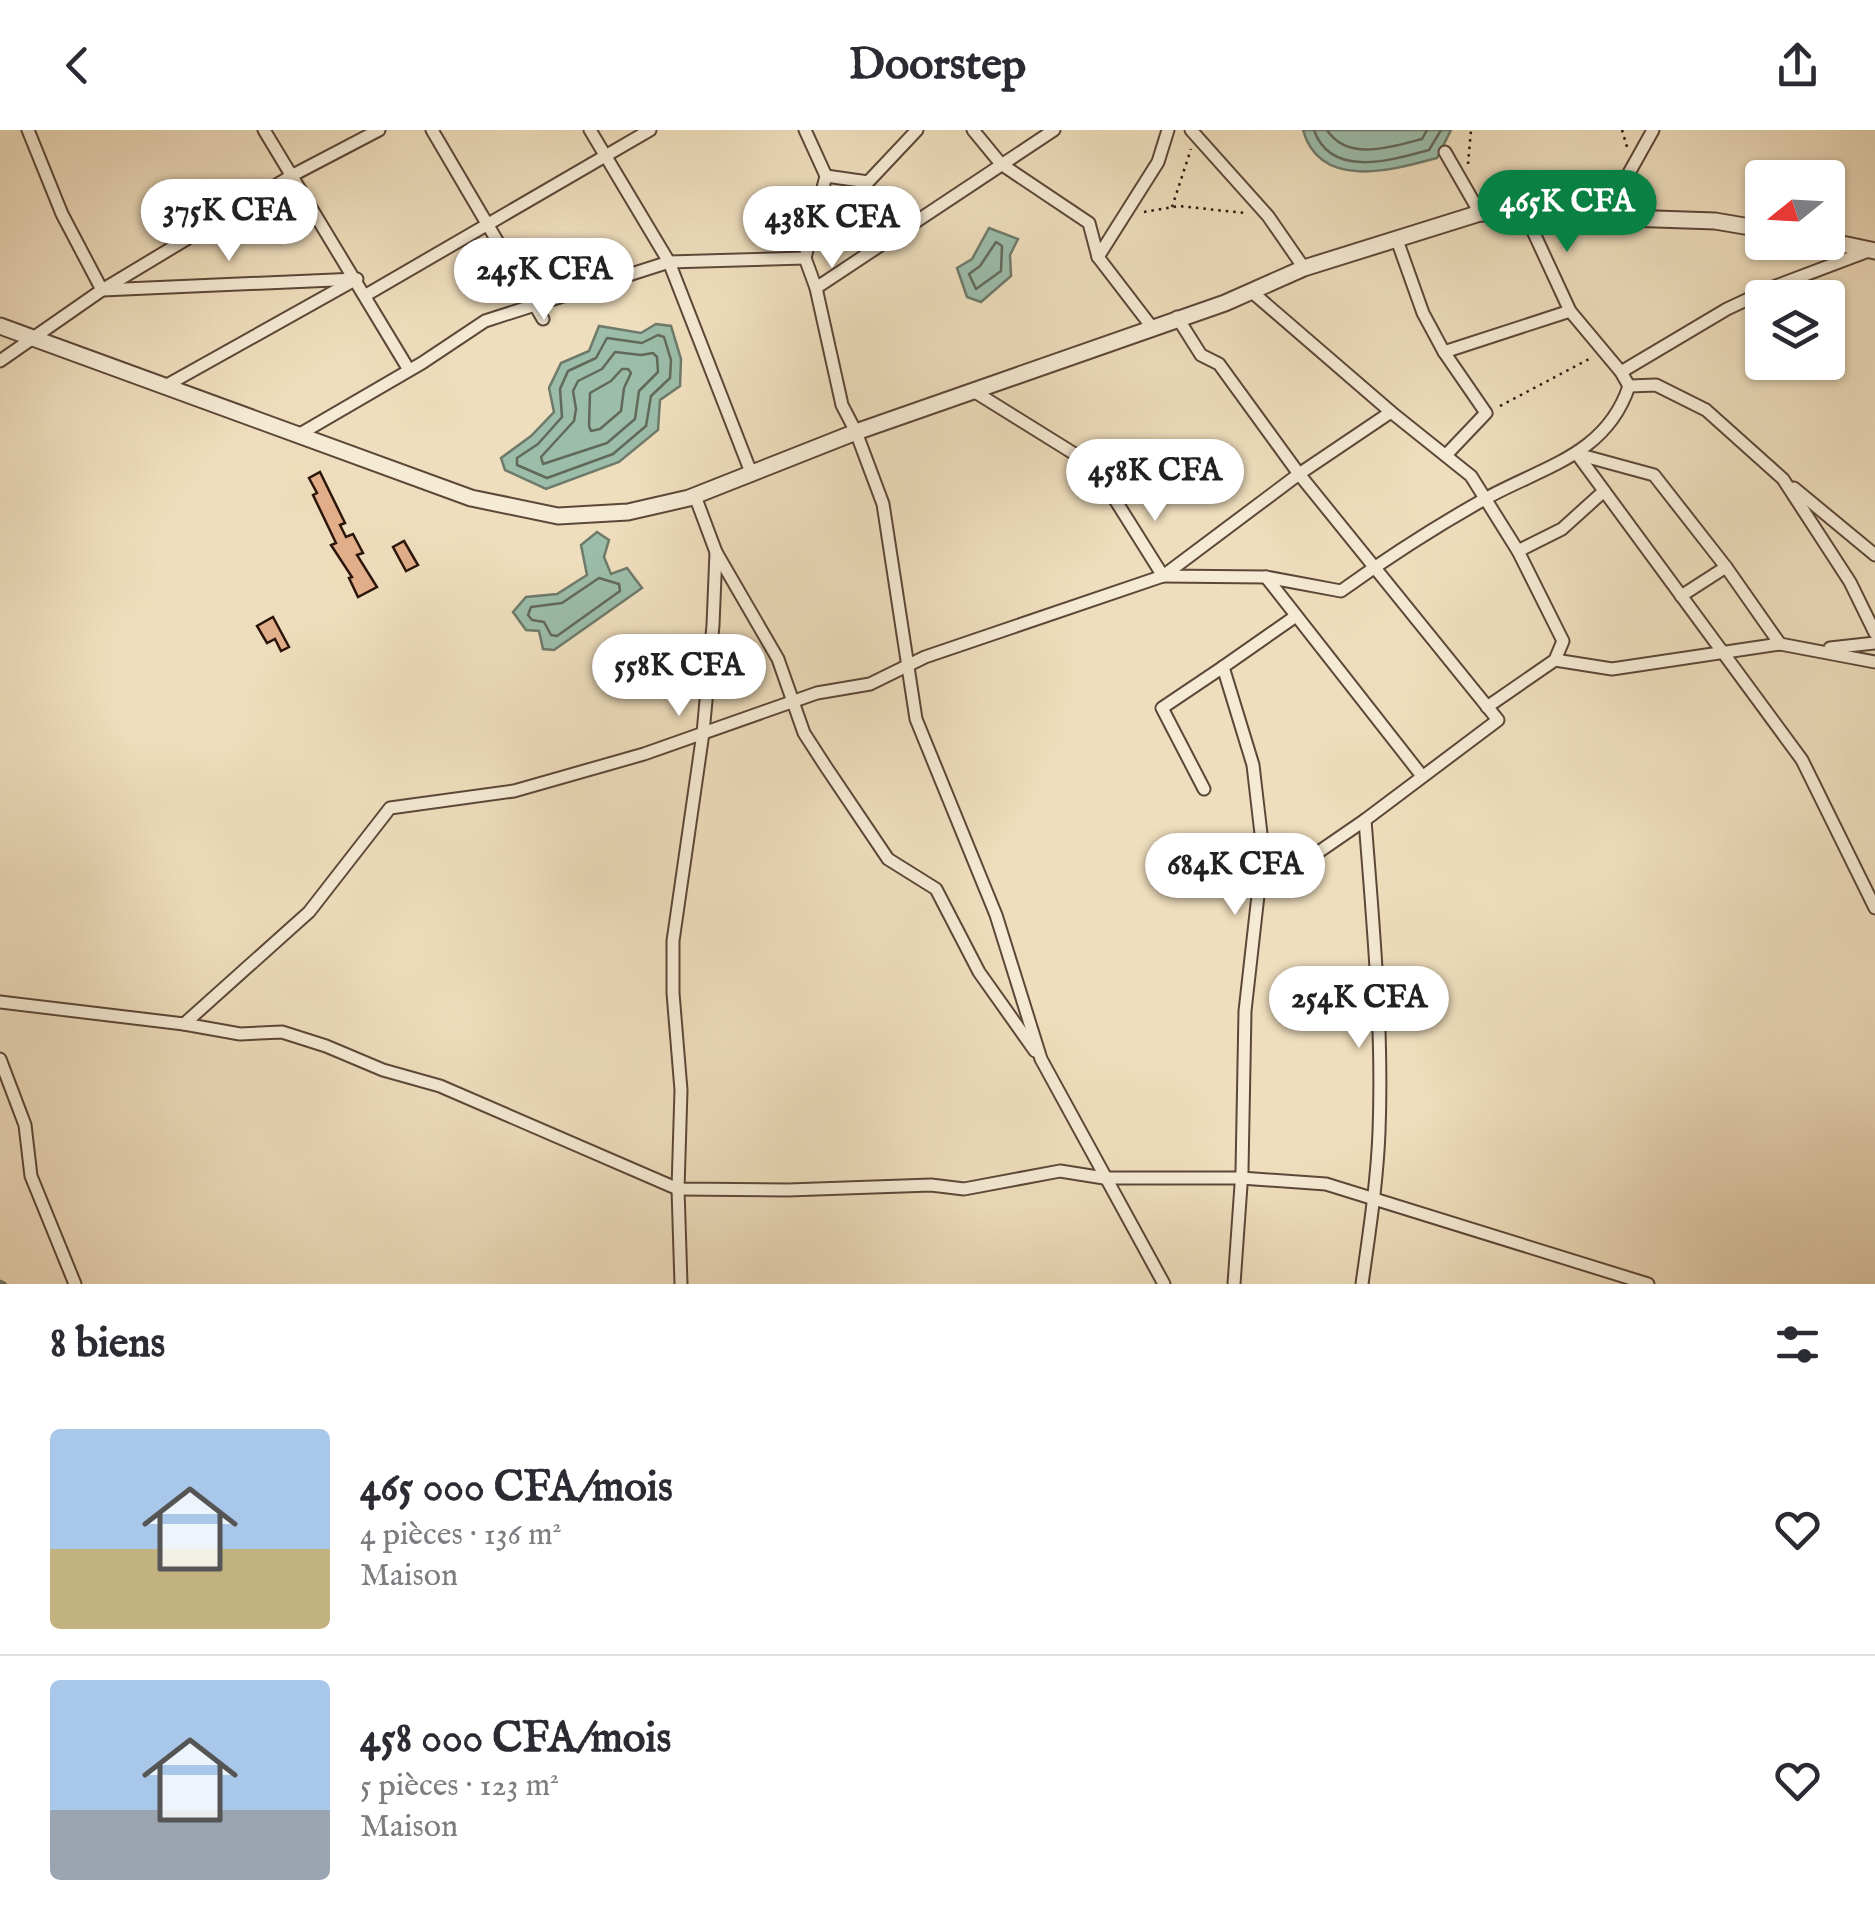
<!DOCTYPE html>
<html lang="fr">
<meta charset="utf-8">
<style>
:root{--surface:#fff;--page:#f7f7f7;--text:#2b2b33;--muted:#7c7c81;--line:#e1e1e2;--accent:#0b8043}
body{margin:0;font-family:"IM FELL English",serif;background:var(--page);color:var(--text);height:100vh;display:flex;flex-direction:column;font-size:38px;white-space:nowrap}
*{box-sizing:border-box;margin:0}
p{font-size:32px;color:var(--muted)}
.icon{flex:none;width:55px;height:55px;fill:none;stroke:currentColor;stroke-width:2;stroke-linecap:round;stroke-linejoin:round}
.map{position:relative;height:1154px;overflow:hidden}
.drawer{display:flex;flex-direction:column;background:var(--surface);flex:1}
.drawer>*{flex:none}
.needle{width:65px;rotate:252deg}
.fabs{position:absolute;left:1745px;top:30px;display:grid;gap:20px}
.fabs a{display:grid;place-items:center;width:100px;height:100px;border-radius:10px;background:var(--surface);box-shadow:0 2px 8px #0004;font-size:50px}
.price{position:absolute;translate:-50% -85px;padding:0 22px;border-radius:35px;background:#fff;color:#222;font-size:32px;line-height:65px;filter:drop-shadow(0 2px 5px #0008)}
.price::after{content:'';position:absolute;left:50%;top:60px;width:30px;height:22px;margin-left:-15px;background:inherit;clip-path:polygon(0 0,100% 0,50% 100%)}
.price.selected{background:var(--accent);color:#fff}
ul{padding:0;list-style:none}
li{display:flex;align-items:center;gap:30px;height:250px;padding:0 50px}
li+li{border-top:2px solid var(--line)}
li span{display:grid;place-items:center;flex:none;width:280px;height:200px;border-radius:10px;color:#555}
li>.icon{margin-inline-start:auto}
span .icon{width:120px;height:120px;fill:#fffc;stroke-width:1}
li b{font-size:42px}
h2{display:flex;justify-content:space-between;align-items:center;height:120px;padding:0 50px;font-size:42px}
header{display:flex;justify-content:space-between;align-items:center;height:130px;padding:0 50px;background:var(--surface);font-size:45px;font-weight:800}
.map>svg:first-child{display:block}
.water{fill:#9bbdaa;stroke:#6e7a6a;stroke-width:2.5}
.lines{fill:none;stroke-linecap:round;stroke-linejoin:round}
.shore{stroke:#63695a;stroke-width:2.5}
.stream{stroke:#6e7a6a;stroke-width:5}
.building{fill:#e3af8b;stroke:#2b150b;stroke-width:2.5}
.minor-casing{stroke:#5c4738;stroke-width:15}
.tertiary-casing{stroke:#5c4738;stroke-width:19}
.path{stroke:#2b150b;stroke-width:2.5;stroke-dasharray:2.5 5;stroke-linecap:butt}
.minor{stroke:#f5ead4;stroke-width:11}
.tertiary{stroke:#f5ead4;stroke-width:15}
</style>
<header><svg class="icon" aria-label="back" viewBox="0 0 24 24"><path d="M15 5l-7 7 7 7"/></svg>Doorstep<svg class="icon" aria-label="share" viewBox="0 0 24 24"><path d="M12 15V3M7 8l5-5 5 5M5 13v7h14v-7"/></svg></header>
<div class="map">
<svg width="1875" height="1154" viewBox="0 0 1875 1154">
<rect width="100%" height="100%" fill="#efdebd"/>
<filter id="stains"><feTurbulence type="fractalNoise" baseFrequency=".002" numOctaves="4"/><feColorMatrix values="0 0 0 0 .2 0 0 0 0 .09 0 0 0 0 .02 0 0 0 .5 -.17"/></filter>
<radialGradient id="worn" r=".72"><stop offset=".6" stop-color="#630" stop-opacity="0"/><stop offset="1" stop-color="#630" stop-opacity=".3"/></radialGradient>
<!-- water -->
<g class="water">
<path d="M 1303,0 L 1451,0 L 1437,28 C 1393,40 1320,61 1303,0 Z"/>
<polygon points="989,98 1018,109 1010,125 1011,146 981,172 967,167 957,138 972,129"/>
<polygon points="656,194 671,196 681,229 680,256 660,270 658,300 619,332 546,359 505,340 501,328 531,306 554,282 549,258 561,233 589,221 599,196 641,203"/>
<polygon points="597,402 609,410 604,427 611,444 627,438 642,458 554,520 543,519 539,501 526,500 513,482 526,467 557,464 587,445 581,415"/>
</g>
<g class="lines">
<!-- shore -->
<g class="shore">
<path d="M 1314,0 C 1331,49 1392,30 1429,20 L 1441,0"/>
<path d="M 1327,0 C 1348,32 1391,17 1422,9 L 1427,0"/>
<polygon points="996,112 1002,116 1001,141 976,159 969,144 980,136"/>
<polygon points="658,205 664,207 671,230 670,248 651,266 646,296 613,324 547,348 517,335 517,328 538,314 562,287 560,259 568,241 596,228 607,208 642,213"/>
<polygon points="615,222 641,225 653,223 657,227 658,242 639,261 635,289 607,313 543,334 541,327 574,291 576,279 573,261 578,251 602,239"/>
<polygon points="622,239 628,239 631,243 624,258 621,281 600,299 591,301 589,296 590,263 611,251"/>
<polygon points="599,448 619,454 620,461 557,506 551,505 544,492 532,490 528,485 531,477 562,473"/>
</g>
<!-- stream -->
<polyline class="stream" points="0,1152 4,1154"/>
</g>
<!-- building -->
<g class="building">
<polygon points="320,342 345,393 340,395 346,407 353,404 363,423 357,425 377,457 358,467 349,448 352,447 331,415 336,413 313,365 317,363 309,348"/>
<polygon points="404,411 418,435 406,441 393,417"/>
<polygon points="273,487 289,517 281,521 275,509 267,513 257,496"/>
</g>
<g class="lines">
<defs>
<g id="minor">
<polyline points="28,0 62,84 102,160 357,149"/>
<polyline points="264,0 409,240"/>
<polyline points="432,0 543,189"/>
<polyline points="590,0 669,132 752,345"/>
<polyline points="805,0 826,46 805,128 816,158 842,275 856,302 883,374 916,589 996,785 1041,929 1164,1154"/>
<polyline points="973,0 1001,34 1089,93 1098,127"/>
<polyline points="1191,0 1268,86 1304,138"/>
<polyline points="1445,22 1480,83"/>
<polyline points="826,46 868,52 917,0"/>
<polyline points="1526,86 1570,181"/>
<polyline points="1605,86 1653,0"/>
<polyline points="816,158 1054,0"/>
<polyline points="1252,162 1391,282 1471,346 1518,421 1563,511 1555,530 1487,577"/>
<polyline points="366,165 650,0"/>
<polyline points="1177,187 1201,225 1219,234 1299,344 1498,590 1365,690 1259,763"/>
<polyline points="1151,196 1098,127 1158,32 1168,0"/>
<polyline points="1444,222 1486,283 1447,324"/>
<polyline points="0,231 102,160 293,45 379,0"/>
<polyline points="1621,242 1727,179 1776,156 1871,120"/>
<polyline points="167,255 353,151"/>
<polyline points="1629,256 1656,255 1706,280 1783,349 1850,452 1875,503"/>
<path d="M 975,262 L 1094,336 L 1163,446 L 1266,447 L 1341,461 C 1387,428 1435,397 1483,370 C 1541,337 1606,326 1629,256 L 1621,242 L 1570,181 L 1444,222 L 1423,183 L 1397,110"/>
<polyline points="300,304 422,233 485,191 669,132 805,128"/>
<polyline points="1577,324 1802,630 1875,778"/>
<polyline points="1577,324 1654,345 1726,437 1780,514"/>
<polyline points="1794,358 1875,425"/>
<polyline points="1518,421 1562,399 1604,361"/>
<polyline points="716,422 778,529 804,603 826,637 888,729 936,759 979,842 1035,921"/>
<polyline points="1266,447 1422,646"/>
<polyline points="1681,466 1726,437"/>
<polyline points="1830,518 1875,513"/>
<polyline points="1555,530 1612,539 1780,514 1875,532"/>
<polyline points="1204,659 1162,578 1223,537"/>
<polyline points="0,872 184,894 309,782 390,678 514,661 644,624 817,563 870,554 925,527 1163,446 1299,344 1391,282"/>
<polyline points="184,894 240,904 282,902 326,916 383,940 440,956 678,1059 788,1060 931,1055 964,1059 1060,1041 1104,1048 1241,1048 1326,1054 1648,1154"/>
<polyline points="0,929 25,995 31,1046 75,1154"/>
<polyline points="681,1154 678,1059 681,960 673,863 673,811 703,603 713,495 716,422 695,366"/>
<polyline points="1234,1154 1242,1041 1245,881 1263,721 1253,635 1223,537 1296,486"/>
<path d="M 1362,1154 C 1369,1104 1377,1053 1379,1002 C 1383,898 1373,794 1365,690"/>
</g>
<g id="tertiary">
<polyline points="1828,111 1875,121"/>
<polyline points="0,196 471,368 558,386 628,382 689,368 856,302 1225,173 1304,138 1480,83 1715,91 1762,99"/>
</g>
</defs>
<!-- minor casing -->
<use href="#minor" class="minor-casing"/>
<!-- tertiary casing -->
<use href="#tertiary" class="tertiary-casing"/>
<!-- path -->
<g class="path">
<polyline points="1622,0 1627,17"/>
<polyline points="1468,34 1471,0"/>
<polyline points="1172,77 1191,19"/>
<polyline points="1144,82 1179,76 1245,83"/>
<polyline points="1500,276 1591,228"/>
</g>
<!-- minor -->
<use href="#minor" class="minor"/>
<!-- tertiary -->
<use href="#tertiary" class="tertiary"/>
</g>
<rect width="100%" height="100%" filter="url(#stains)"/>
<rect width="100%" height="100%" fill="url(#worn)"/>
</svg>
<div class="fabs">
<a><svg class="needle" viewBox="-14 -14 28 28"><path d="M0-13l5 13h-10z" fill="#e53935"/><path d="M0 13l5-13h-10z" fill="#7c7c81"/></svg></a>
<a><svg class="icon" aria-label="layers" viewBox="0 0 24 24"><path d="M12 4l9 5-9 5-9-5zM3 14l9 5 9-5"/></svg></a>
</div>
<b class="price selected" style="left:1567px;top:125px">465K CFA</b>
<b class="price" style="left:229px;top:134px">375K CFA</b>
<b class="price" style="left:832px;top:141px">438K CFA</b>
<b class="price" style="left:544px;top:193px">245K CFA</b>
<b class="price" style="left:1155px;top:394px">458K CFA</b>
<b class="price" style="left:679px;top:589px">558K CFA</b>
<b class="price" style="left:1235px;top:788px">684K CFA</b>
<b class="price" style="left:1359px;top:921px">254K CFA</b>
</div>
<section class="drawer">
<h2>8 biens<svg class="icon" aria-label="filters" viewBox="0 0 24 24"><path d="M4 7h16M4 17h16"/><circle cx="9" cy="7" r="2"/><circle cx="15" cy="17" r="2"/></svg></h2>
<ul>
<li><span style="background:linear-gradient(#a9c7e8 60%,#c2b280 0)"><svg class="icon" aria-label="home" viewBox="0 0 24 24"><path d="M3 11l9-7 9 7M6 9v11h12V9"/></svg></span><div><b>465 000 CFA/mois</b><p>4 pièces · 136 m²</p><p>Maison</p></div><svg class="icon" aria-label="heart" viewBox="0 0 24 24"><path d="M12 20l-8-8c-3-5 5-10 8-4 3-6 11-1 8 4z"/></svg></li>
<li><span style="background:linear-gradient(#a9c7e8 65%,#9aa5b1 0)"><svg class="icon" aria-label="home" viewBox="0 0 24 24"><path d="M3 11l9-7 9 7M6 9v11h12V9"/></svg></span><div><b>458 000 CFA/mois</b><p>5 pièces · 123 m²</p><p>Maison</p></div><svg class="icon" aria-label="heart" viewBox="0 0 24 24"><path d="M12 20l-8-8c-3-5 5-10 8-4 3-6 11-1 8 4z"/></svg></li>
</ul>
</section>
